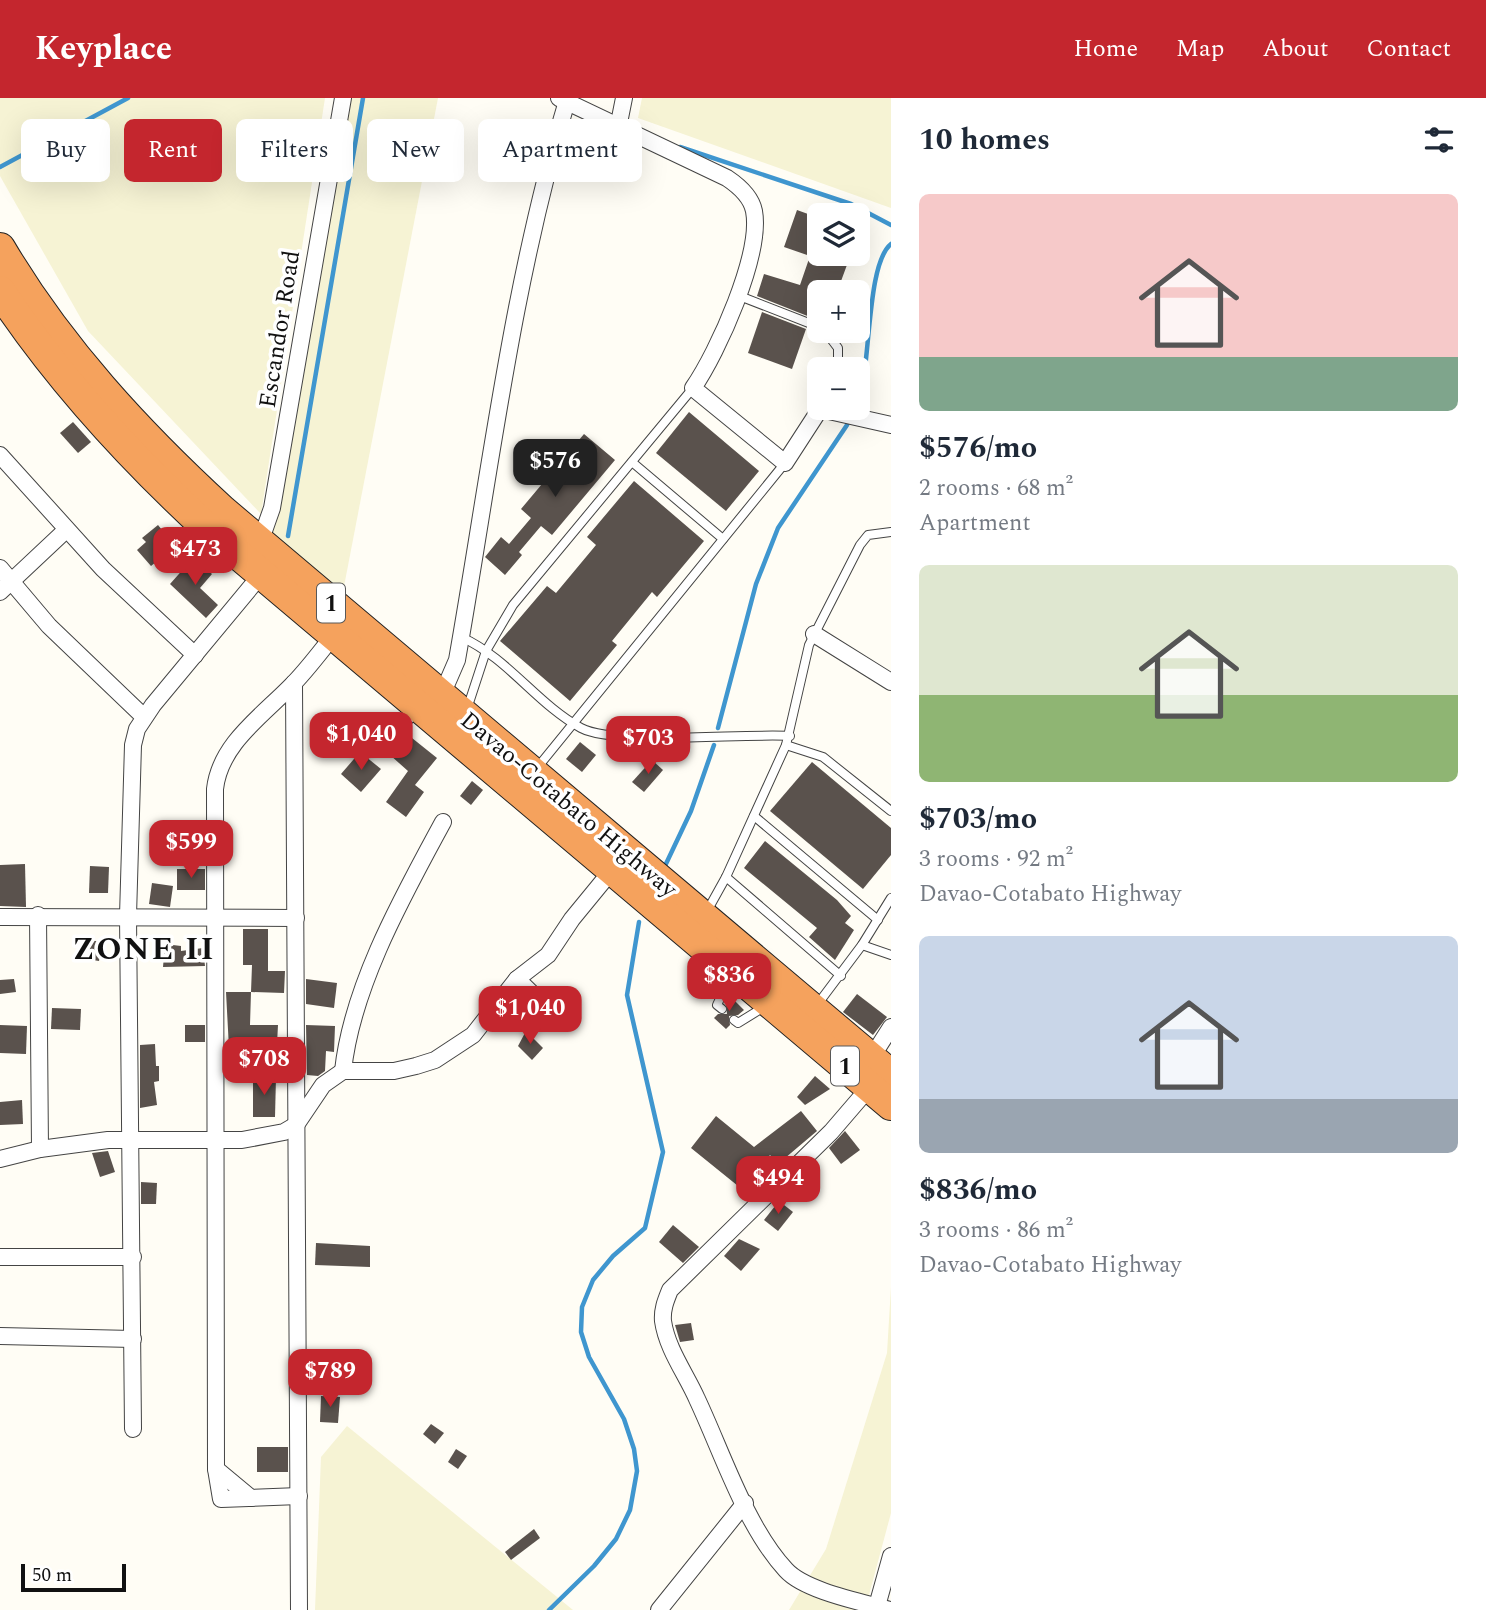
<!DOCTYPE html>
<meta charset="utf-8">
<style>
:root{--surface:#fff;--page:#f6f6f7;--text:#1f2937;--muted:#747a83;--accent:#c4262e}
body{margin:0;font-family:Spectral,serif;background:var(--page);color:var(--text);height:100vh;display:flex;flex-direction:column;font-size:26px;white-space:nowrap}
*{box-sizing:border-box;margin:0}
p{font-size:23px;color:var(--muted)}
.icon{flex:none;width:38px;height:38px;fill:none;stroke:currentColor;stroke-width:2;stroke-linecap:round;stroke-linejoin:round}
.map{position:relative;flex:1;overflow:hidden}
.sheet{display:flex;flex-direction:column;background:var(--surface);width:595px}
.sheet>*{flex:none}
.guide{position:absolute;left:21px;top:21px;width:665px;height:63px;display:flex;gap:14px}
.controls{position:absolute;left:807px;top:105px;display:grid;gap:14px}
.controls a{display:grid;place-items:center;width:63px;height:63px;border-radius:10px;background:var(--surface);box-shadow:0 7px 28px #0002;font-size:35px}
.scale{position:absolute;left:21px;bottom:18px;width:105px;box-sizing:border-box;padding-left:7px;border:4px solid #111;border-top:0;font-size:19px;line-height:24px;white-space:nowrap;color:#111;-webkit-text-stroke:5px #fff;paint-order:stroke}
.price{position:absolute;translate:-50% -60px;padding:0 16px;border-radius:14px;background:var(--accent);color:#fff;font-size:23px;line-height:46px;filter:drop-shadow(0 2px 4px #0008)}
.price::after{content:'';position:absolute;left:50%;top:42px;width:21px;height:16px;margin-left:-10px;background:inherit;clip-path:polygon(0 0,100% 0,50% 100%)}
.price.current{background:#222;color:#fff}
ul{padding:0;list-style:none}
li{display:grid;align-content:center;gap:14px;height:371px;padding:0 28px}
li span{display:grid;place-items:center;height:217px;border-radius:10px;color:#555}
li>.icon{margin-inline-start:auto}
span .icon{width:126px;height:126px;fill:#fffc;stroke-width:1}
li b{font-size:30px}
h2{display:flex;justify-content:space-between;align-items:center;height:84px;padding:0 28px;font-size:30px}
.pill{padding:0 24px;border-radius:10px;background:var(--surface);box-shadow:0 7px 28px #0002;font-size:24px;line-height:63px}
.pill.current{background:var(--accent);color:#fff}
header{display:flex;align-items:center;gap:42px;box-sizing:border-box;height:98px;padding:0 35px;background:var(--accent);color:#fff}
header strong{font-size:33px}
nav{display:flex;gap:38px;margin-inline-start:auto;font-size:24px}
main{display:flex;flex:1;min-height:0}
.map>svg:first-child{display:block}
.industrial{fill:#eee6ef}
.farmland{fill:#f6f3d4}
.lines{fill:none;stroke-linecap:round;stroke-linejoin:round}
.stream{stroke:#3f96cf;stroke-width:4.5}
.building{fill:#5a524d}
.lane-casing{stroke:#444;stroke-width:10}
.street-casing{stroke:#444;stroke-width:18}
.highway-casing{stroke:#222;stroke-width:32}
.lane{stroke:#fff;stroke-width:8}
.street{stroke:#fff;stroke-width:16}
.highway{stroke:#f5a25d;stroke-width:30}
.labels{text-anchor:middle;stroke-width:7;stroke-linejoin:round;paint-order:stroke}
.shield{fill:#fff;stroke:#585858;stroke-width:2}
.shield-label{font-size:23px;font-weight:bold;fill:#111}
.street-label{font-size:24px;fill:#111;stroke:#fff}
.district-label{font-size:32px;font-weight:bold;letter-spacing:2px;fill:#111;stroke:#fff}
</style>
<header>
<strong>Keyplace</strong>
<nav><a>Home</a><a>Map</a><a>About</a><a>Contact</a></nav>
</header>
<main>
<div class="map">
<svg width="891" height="1512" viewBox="0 0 891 1512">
<rect width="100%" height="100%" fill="#fffdf5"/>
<!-- industrial -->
<polygon class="industrial" points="513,50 532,53 529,73 510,69"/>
<!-- farmland -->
<g class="farmland">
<polygon points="0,0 325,0 261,416 88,233 0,78"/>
<polygon points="348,0 438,0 341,504 272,436"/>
<polygon points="642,0 891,0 891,110 638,20"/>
<polygon points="891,1189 891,1415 865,1512 789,1512 826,1451 887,1255"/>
<polygon points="347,1328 573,1512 315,1512 321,1359"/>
</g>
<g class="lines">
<!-- stream -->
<g class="stream">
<polyline points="680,49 851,106 891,127"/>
<polyline points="0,69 128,0"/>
<path d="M 858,308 C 871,270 866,166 891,146"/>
<polyline points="288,438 363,0"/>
<polyline points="718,630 756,486 778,430 847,327"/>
<polyline points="664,770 691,713 714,647"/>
<polyline points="549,1512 594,1468 616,1441 630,1412 637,1373 634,1351 624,1321 589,1259 581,1234 582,1209 593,1182 613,1158 645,1130 663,1054 627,897 639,824"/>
</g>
</g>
<!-- building -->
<g class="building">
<polygon points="797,112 819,120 819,156 851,156 837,194 823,190 810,219 757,198 764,176 800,187 810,158 784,149"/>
<polygon points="762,214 806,231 792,271 748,255"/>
<polygon points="689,314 759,373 726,413 656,355"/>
<polygon points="73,324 91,344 78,355 60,335"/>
<polygon points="584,336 615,362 552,437 541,428 519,454 522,457 505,477 485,459 501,439 509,446 531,420 521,411"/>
<polygon points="634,383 704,443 657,499 652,494 612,543 617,547 570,603 500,543 547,488 556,495 596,447 587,439"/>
<polygon points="158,427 175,448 151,468 137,452 146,444 142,440"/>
<polygon points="194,459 212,476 200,490 218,507 206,520 170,486"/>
<polygon points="407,636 437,660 415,687 424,694 406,719 386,704 408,673 390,657"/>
<polygon points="580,644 596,657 582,674 566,661"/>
<polygon points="360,654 381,671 361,694 341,676"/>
<polygon points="652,662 663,672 644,694 632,684"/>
<polygon points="812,664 891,730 891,757 863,791 770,713"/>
<polygon points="472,683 483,692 471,707 460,698"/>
<polygon points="765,743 837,802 851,818 845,825 854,832 835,862 809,839 817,830 744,770"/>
<polygon points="25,766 26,809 0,808 0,767"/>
<polygon points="90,768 109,769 108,795 89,795"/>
<rect x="177" y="771" width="28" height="21"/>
<polygon points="152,785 173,788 170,809 149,806"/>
<polygon points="243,831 268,831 268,873 285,873 284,895 251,894 252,867 243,867"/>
<polygon points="83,841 102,844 99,863 80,860"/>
<polygon points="165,846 181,848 181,853 203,850 205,868 163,869"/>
<polygon points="14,881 16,894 0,896 0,882"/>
<polygon points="306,881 337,885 334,910 306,906"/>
<polygon points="226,894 251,894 250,927 278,927 277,946 247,946 247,968 230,969"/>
<polygon points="857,896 887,919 873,937 843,914"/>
<polygon points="732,900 744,912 738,917 729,918 730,927 726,931 714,920 718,916 727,916 726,906"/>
<polygon points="52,910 81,911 80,932 51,931"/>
<polygon points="0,927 27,928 26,956 0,955"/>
<rect x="185" y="927" width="20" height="17"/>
<polygon points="306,927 335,928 334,954 326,953 325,973 318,978 307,977"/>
<polygon points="526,933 543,950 532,962 518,948"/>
<polygon points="155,946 156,968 159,968 159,983 154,984 157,1007 140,1010 140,947"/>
<polygon points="815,978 830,991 805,1007 797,999"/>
<polygon points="253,979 276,979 275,1019 253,1019"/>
<polygon points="22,1002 23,1026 0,1027 0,1004"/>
<polygon points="801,1013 817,1033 778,1066 770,1057 743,1092 691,1050 716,1018 754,1049"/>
<polygon points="845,1033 860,1052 841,1066 829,1050"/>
<polygon points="108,1053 115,1074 100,1079 92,1055"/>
<polygon points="141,1084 157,1085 156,1106 141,1106"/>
<polygon points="779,1103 793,1114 778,1133 764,1122"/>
<polygon points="673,1127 699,1149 683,1165 659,1144"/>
<polygon points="739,1141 760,1151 741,1173 724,1158"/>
<polygon points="316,1145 370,1148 370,1169 315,1167"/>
<polygon points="691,1225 694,1242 680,1244 675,1227"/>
<polygon points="321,1298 340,1299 338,1325 320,1324"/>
<polygon points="431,1326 444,1335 435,1346 423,1336"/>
<rect x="257" y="1349" width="31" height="25"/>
<polygon points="456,1351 467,1358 458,1371 448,1364"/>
<polygon points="534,1431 540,1440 511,1462 505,1454"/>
</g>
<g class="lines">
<defs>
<g id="lane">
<polyline points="737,197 819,229"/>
<polyline points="825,233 838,250 838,271"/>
<polyline points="632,364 723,441"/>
<path d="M 461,539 C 508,560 537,606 581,630 C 615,648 743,635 790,638"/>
<polyline points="467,611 486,553 513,507 693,290"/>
<polyline points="786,647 823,659 891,713"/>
<polyline points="385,651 417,612"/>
<polyline points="537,670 785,365"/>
<polyline points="754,718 878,822"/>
<polyline points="726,779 841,878"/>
<polyline points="706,815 726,779 786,647 809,547 860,447 868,437 891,434"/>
<polyline points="862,847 891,857"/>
<polyline points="817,907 862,847 891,800"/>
<polyline points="722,911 717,907 730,879"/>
<polyline points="734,922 738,925 764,909"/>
</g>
<g id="street">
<path d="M 559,0 L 727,80 C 739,88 751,98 754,113 C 762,156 718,254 693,290 L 785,365 L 820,311 L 891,327"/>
<polyline points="618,30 624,0"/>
<polyline points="0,357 103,471 195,557"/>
<polyline points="259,447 272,410 343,0"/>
<polyline points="0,470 49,528 144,619"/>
<polyline points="0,494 66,432"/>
<polyline points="814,536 891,584"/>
<polyline points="294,585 299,1512"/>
<path d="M 441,599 L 457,562 C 490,375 512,186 567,3"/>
<polyline points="38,817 40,1051"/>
<polyline points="0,819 296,820"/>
<polyline points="517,881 554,917"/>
<polyline points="868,965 891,929"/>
<path d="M 343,973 C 352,888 403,798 443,724"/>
<path d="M 874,984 L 831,1034 L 670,1192 C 666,1202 662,1211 663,1223 C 667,1251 686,1276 697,1301 C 722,1354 746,1429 786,1472 C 805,1493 862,1504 890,1512"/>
<polyline points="0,1061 40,1051 108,1042 242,1042 284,1034 296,1027 323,987 343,973 394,973 416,968 435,962 473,937 517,881 548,857 572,821 613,771"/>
<polyline points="0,1159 133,1159"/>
<polyline points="0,1238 133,1241"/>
<polyline points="133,1331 128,818 133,647 137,631 153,607 265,472"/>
<polyline points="216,1371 251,1400"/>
<path d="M 299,1398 L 221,1401 L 216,1371 L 215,691 C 220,646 262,618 292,587 C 307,572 320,554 334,537"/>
<polyline points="659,1512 745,1405"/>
<polyline points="871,1512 877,1508 891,1458"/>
</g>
<g id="highway">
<path d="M 0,150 C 59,250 138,335 223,413 L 891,977"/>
<path d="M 0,193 C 59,282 129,358 207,430 L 891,1007"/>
</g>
</defs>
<!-- lane casing -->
<use href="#lane" class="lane-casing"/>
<!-- street casing -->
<use href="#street" class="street-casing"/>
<!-- highway casing -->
<use href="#highway" class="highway-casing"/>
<!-- lane -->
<use href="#lane" class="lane"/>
<!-- street -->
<use href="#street" class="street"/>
<!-- highway -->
<use href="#highway" class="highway"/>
</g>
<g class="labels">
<!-- shield labels -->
<g class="shield">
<rect x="317" y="485.5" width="28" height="39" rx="5"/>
<rect x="831" y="948.5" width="28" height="39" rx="5"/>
</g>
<g class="shield-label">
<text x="331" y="513">1</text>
<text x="845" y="976">1</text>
</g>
<!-- street labels -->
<g class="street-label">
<text transform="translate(279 231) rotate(-81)" y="8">Escandor Road</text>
<text transform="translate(569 706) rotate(40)" y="8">Davao-Cotabato Highway</text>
</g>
<!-- district labels -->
<g class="district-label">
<text x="144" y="861">ZONE II</text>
</g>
</g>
</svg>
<div class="controls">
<a><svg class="icon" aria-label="layers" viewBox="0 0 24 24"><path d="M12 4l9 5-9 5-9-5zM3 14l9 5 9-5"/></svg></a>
<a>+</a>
<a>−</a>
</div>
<div class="scale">50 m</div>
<b class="price current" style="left:555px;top:401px">$576</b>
<b class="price" style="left:195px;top:489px">$473</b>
<b class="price" style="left:361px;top:674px">$1,040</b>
<b class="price" style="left:648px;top:678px">$703</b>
<b class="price" style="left:191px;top:782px">$599</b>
<b class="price" style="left:729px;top:915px">$836</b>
<b class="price" style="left:530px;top:948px">$1,040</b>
<b class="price" style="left:264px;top:999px">$708</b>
<b class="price" style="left:778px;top:1118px">$494</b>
<b class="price" style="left:330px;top:1311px">$789</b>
<div class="guide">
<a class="pill">Buy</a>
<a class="pill current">Rent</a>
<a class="pill">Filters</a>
<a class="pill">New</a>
<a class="pill">Apartment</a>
</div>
</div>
<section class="sheet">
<h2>10 homes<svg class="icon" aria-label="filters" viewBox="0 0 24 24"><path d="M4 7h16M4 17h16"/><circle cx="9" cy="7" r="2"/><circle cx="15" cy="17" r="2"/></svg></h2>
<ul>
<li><span style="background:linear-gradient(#f6c9c9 75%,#7fa58c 0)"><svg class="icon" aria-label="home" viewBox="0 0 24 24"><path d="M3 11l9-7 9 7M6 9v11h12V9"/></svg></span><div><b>$576/mo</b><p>2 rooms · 68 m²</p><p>Apartment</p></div></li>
<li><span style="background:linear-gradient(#dfe7d0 60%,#8fb573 0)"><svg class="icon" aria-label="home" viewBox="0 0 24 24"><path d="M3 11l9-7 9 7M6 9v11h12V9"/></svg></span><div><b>$703/mo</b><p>3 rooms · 92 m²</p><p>Davao-Cotabato Highway</p></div></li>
<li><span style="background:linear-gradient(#c9d6e8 75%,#9aa5b1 0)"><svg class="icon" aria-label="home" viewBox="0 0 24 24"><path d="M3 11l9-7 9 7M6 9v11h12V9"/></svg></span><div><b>$836/mo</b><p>3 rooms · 86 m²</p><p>Davao-Cotabato Highway</p></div></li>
</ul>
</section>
</main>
